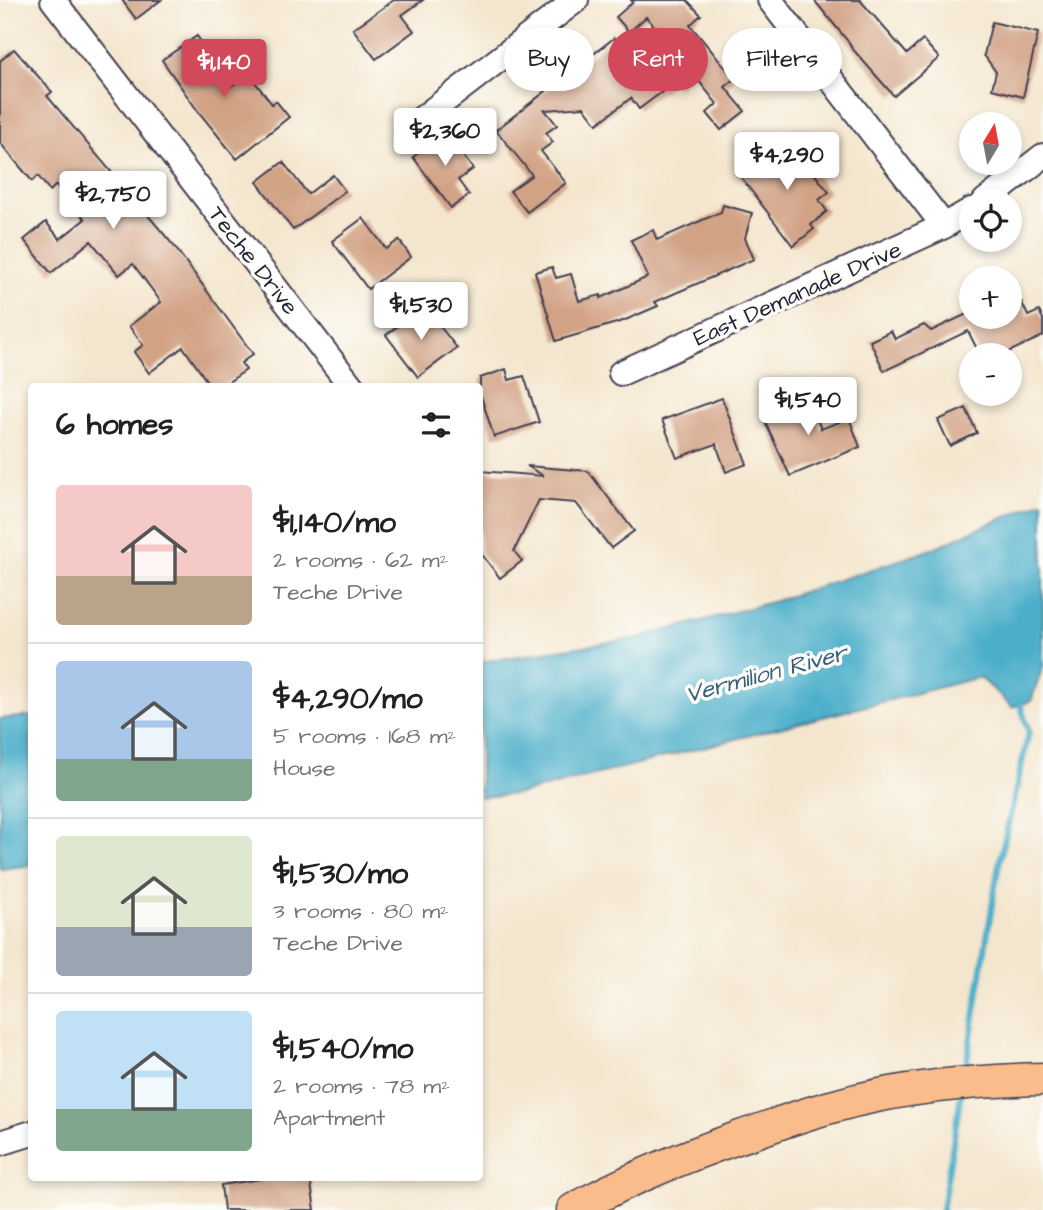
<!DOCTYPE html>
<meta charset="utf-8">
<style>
:root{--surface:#fff;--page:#f6f6f6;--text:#202124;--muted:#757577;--line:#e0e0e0;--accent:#d1495b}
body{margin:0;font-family:"Architects Daughter",sans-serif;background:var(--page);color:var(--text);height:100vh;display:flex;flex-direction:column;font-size:26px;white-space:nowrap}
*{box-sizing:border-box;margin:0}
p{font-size:23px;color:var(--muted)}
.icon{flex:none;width:38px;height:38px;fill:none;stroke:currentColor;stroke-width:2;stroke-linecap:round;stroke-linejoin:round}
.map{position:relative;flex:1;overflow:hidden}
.side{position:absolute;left:28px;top:383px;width:455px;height:798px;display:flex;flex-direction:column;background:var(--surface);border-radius:7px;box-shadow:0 4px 10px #0003}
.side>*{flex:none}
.guide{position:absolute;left:504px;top:28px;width:434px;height:63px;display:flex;gap:14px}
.needle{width:46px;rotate:10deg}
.tools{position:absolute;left:959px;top:112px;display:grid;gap:14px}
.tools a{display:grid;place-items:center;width:63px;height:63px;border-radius:50%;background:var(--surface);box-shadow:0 4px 10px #0003;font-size:35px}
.price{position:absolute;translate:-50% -60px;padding:0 16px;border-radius:7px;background:#fff;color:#222;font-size:23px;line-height:46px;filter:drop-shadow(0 2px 4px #0008)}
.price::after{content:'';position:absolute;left:50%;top:42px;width:21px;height:16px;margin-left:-10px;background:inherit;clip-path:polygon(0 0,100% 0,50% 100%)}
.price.selected{background:var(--accent);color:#fff}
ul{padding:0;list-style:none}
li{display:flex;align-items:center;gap:21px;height:175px;padding:0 28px}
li+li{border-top:2px solid var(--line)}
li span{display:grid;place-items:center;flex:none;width:196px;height:140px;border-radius:7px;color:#555}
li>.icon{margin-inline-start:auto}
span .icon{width:84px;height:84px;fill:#fffc;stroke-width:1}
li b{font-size:30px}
h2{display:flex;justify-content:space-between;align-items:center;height:84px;padding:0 28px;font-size:30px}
.tag{padding:0 24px;border-radius:32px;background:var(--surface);box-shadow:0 4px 10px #0003;font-size:24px;line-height:63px}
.tag.selected{background:var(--accent);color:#fff}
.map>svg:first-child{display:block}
.water{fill:#4bafca;stroke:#366882;stroke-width:2}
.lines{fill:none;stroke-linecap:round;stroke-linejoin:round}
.stream{stroke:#4bafca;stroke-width:6}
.building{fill:#d2a285}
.minor-casing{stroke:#423f51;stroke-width:28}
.major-casing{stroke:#423f51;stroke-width:35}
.minor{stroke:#fff;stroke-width:24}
.major{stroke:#fabc8b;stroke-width:32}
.labels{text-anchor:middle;stroke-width:7;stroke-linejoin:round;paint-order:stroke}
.street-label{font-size:23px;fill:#22223b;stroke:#fdfcf7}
.water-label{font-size:24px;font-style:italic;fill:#34617b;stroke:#fdfcf7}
</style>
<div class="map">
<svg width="1043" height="1210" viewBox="0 0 1043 1210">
<rect width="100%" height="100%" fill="#fdfcf7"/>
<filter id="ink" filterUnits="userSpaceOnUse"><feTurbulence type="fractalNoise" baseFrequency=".0143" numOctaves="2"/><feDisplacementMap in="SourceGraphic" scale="14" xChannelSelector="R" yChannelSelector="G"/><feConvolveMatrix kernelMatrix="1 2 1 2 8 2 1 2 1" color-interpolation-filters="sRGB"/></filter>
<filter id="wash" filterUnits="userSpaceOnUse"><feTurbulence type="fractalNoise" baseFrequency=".00686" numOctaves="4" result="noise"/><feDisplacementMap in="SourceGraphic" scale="28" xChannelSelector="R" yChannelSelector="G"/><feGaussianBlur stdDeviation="1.57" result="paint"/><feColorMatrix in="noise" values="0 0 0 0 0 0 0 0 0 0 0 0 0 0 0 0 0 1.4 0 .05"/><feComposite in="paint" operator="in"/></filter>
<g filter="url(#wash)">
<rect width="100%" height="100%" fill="#f4e6ce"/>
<!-- water -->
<g class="water">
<polygon points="1043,501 1043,666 1031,701 1012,707 980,677 519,794 480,797 480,662 638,638 775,601 924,552"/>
<polygon points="31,716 31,865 0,869 0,719"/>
</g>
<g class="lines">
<!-- stream -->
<g class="stream">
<polyline points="965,1073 998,869 1029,732 1018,697"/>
<polyline points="942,1210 961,1094"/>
</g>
</g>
<g id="blocks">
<!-- building -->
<g class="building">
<polygon points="122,0 161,0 136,19"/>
<polygon points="394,0 423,0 402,15 414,31 376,59 353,29"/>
<polygon points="631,0 687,0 701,15 690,25 735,79 725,87 745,111 721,130 707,113 717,104 694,75 678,88 674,83 639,109 631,98 597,124 584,107 545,110 557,125 546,133 553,142 541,151 566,183 527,212 510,191 532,175 496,130 614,38 646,79 681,50 659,26 656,28 646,17 629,32 616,17 633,2"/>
<polygon points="814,0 860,0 907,54 923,40 939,58 894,96 850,46 851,45"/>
<polygon points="992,22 1038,33 1023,97 992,89 996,72 984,55"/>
<polygon points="197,36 231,86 248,73 272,104 276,101 289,117 237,159 197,110 162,60"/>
<polygon points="14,49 52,92 47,96 174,246 253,354 241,363 246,370 221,387 211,387 183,347 149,373 134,352 143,345 129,326 161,302 133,264 119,275 91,241 51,273 24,240 46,222 60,239 85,219 56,185 50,191 38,176 32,181 0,143 0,61"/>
<polygon points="445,132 473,169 458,180 469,195 451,208 413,157"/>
<polygon points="791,145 829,192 819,200 827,211 811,225 814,229 793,246 737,172 756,157 764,166"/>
<polygon points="283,162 308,194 333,175 345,191 293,230 257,182"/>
<polygon points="723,205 752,213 745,238 754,259 655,302 658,306 623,321 556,341 535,272 552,267 556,278 571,274 579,301 601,295 601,298 648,277 631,240 653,230 657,240 721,212"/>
<polygon points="363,218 386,249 399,240 411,257 368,289 332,241"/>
<polygon points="1010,277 1028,316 1039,311 1043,319 1043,336 1002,355 980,355 968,331 884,371 870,341 891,331 895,339 924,325 931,331 971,312 971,317 1010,317"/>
<polygon points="424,306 457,348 418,377 386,335"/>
<polygon points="506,369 509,380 524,376 539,422 494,437 480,393 480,378"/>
<polygon points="722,398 747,464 726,472 716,444 677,458 662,420"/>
<polygon points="808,399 821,429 849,418 860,447 790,476 763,417"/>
<polygon points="966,408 977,433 950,446 938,420"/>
<polygon points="527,466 588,471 634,531 611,548 576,503 539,500 514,551 522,561 500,578 480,552 480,471 544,476"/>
<polygon points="267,1178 310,1178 315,1210 224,1210 221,1185"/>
</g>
</g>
</g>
<g filter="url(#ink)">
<use href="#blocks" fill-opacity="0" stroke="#423f51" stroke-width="2"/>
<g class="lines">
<defs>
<g id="minor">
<polyline points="53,0 352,387"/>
<polyline points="770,0 944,226"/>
<polyline points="407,130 576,0"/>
<polyline points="985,201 1043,156"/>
<polyline points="621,373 944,226 971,210"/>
<polyline points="0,1143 32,1133"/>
</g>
<path id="major" d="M 573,1210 C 626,1180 683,1157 740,1137 C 770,1127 800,1115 831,1107 C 899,1087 972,1081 1043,1079"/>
</defs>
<!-- minor casing -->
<use href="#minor" class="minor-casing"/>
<!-- major casing -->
<use href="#major" class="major-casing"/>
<!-- minor -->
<use href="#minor" class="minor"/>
<!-- major -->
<use href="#major" class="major"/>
</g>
</g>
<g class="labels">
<!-- street labels -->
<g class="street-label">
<text transform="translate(254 260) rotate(52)" y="8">Teche Drive</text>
<text transform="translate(797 293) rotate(-24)" y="8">East Demanade Drive</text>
</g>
<!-- water labels -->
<g class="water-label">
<text transform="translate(766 673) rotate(-15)" y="8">Vermilion River</text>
</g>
</g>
</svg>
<div class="tools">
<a><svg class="needle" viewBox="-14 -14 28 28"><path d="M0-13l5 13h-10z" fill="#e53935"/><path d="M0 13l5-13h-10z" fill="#757577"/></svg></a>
<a><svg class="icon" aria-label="locate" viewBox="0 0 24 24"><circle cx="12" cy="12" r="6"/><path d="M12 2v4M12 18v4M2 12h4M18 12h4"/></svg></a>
<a>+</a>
<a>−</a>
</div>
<b class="price selected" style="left:224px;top:99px">$1,140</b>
<b class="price" style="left:445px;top:168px">$2,360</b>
<b class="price" style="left:787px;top:192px">$4,290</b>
<b class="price" style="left:113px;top:231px">$2,750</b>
<b class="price" style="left:421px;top:342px">$1,530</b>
<b class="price" style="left:808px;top:437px">$1,540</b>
<div class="guide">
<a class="tag">Buy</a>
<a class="tag selected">Rent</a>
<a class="tag">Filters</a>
</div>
<section class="side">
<h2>6 homes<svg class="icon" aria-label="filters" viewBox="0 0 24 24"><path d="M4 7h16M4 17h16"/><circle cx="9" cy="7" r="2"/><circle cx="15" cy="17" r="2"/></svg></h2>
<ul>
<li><span style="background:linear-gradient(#f6c9c9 65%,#b9a48a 0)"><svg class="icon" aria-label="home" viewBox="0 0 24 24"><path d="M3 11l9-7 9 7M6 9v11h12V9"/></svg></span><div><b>$1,140/mo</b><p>2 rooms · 62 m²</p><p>Teche Drive</p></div></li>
<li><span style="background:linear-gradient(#a9c7e8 70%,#7fa58c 0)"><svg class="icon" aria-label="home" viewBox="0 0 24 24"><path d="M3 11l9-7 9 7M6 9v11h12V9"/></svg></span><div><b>$4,290/mo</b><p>5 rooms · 168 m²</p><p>House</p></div></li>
<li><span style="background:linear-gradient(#dfe7d0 65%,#9aa5b1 0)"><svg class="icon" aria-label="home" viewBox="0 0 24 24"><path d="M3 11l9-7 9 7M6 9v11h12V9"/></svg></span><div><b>$1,530/mo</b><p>3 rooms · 80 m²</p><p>Teche Drive</p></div></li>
<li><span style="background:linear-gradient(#bfe0f5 70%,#7fa58c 0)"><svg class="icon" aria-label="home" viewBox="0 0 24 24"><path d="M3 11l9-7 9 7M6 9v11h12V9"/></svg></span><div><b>$1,540/mo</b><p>2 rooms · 78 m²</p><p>Apartment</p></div></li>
</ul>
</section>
</div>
